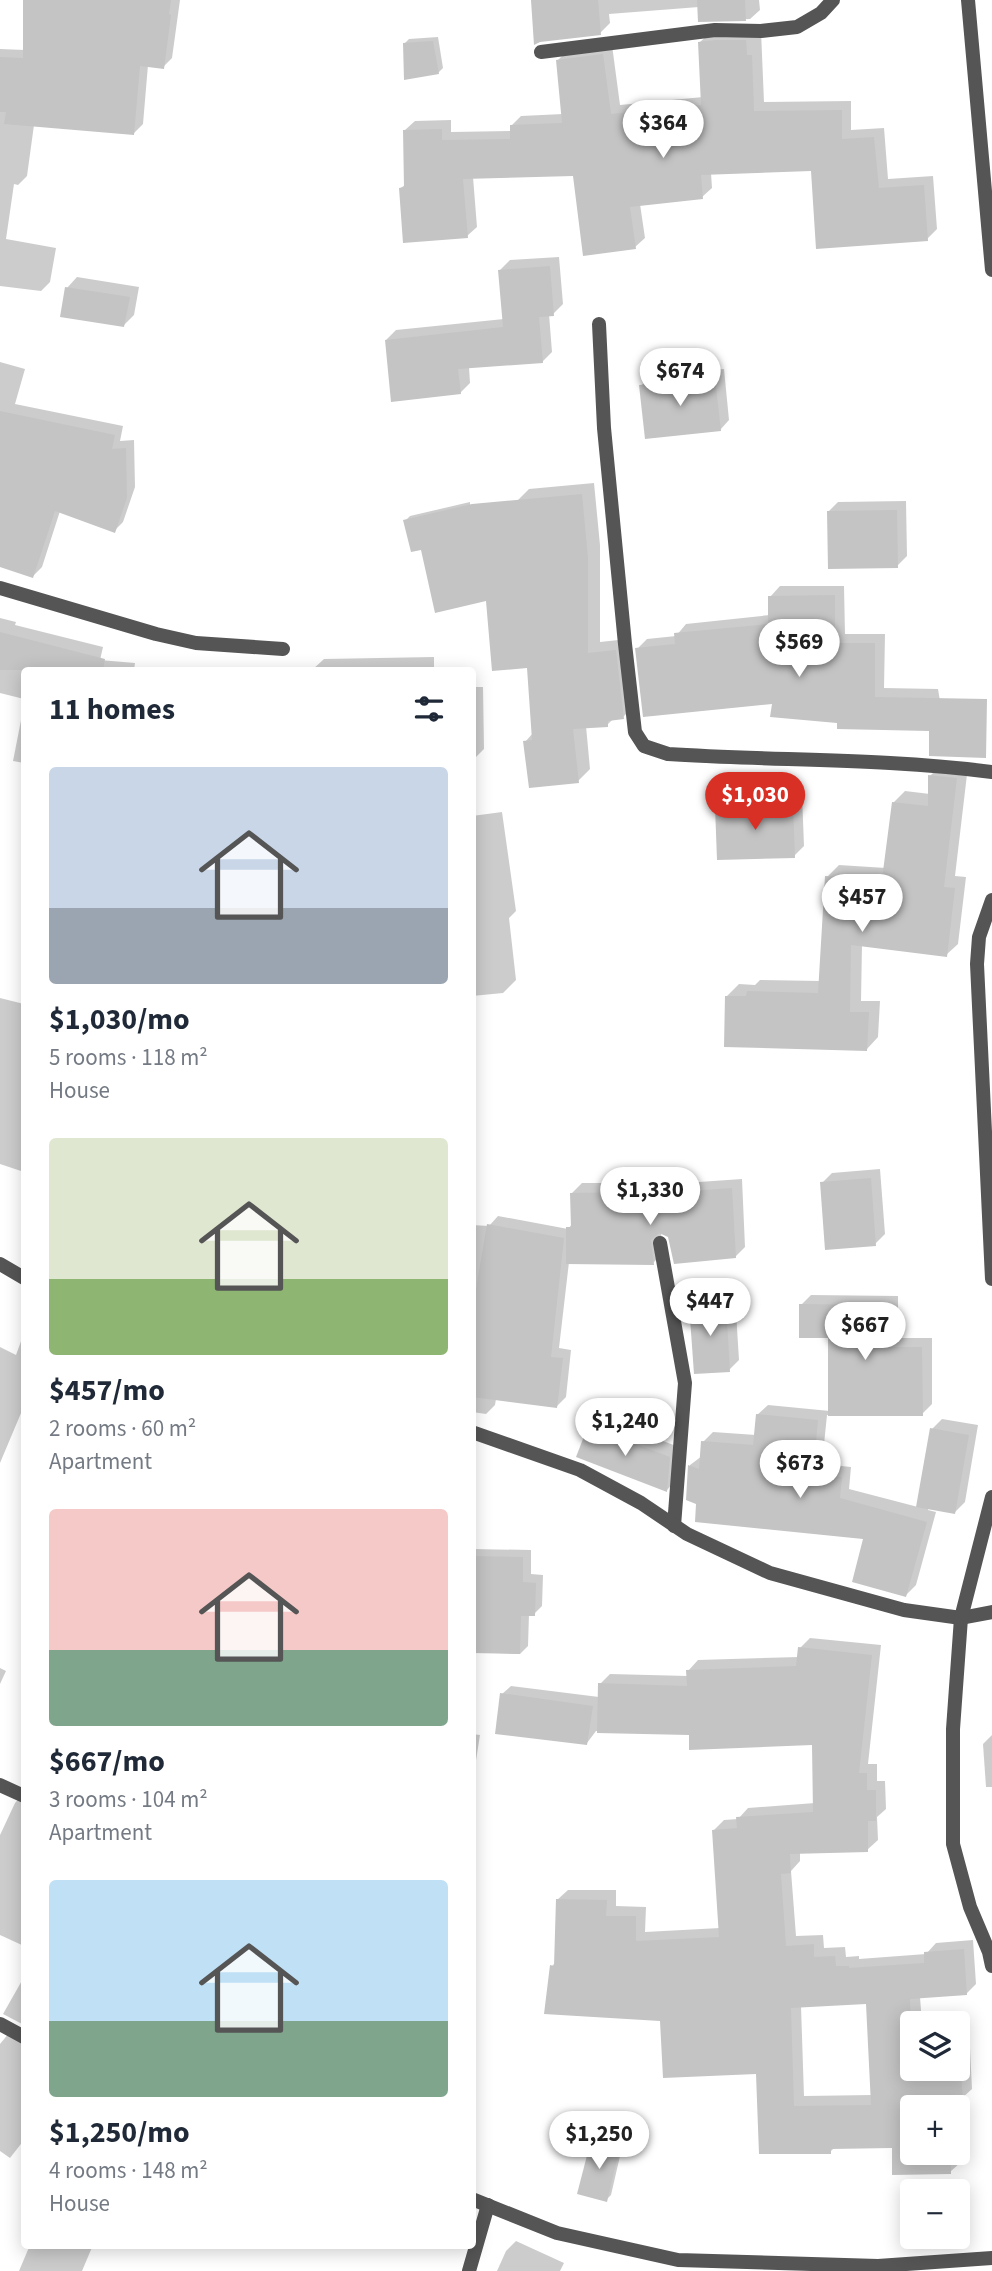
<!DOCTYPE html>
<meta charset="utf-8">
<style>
:root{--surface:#fff;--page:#f6f6f7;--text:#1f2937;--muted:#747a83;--accent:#d93025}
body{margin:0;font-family:"Source Sans 3",sans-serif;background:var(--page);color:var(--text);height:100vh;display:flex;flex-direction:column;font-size:26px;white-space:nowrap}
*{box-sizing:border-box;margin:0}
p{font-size:23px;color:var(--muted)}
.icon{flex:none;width:38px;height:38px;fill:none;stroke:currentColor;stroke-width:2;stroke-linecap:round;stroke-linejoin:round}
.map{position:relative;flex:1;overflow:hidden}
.sheet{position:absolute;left:21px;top:667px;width:455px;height:1582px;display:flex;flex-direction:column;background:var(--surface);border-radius:7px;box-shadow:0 4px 18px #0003}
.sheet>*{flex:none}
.controls{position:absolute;left:900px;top:2011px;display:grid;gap:14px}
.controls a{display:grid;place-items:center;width:70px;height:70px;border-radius:7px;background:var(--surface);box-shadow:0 4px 18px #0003;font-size:35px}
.price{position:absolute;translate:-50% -60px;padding:0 16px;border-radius:24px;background:#fff;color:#222;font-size:23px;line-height:46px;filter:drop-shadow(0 2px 4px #0008)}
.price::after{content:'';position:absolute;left:50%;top:42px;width:21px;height:16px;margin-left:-10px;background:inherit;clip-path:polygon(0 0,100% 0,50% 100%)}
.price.current{background:var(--accent);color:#fff}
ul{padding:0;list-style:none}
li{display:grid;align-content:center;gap:14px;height:371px;padding:0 28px}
li span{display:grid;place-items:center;height:217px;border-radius:7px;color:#555}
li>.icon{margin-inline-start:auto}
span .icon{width:126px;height:126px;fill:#fffc;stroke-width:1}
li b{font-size:30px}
h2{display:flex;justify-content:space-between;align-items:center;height:84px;padding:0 28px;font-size:30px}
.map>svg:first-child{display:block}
.shadow{fill:#0003;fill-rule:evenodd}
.building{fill:#c4c4c4;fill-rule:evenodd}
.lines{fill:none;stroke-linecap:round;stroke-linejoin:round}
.minor{stroke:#555;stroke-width:14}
</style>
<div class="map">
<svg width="992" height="2271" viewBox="0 0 992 2271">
<rect width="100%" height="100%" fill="#fff"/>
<!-- shadow -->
<g class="shadow">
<polygon points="25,0 180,0 172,58 163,67 148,65 143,124 134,133 34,125 27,176 18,185 14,184 6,239 56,248 50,282 41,291 0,286 0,49 25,50"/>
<polygon points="533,0 759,0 760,10 750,19 699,21 699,7 609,14 610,23 600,33"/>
<polygon points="761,31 764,102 851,101 851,130 884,128 888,179 933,176 937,229 927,239 813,169 711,173 712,188 702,197 640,204 645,238 635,247 574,174 473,177 477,227 467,236 401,188 406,184 405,130 415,121 451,120 451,132 512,131 512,125 521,116 563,114 558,60 567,51 612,45 620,105 703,97 700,42 710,33"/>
<polygon points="438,37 443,68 438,73 404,44 409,39"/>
<polygon points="559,257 563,304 553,314 549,314 552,352 542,362 469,367 470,383 460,393 386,340 396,330 504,319 500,270 510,260"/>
<polygon points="77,277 139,287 134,315 124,325 67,288"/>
<polygon points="0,362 25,369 15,404 123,426 120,441 134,440 135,487 123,522 114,531 60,511 42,567 33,576 0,565"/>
<polygon points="724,369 729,420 720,430 641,386 650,376"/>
<polygon points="594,483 600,545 600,642 628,639 635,705 623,717 614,718 607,725 586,726 590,769 578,781 525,742 533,733 517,501 529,489"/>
<polygon points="906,501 907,556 897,566 828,512 838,502"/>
<polygon points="470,502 472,599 422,548 405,521 410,516"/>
<polygon points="780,586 844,586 845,634 885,634 884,688 938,689 943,719 839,721 774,702 637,649 647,639 676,636 686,624 770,615 770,597"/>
<polygon points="0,618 16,622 15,625 103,647 100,660 135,663 134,670 24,670 24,699 0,693"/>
<polygon points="434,657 434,670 312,670 324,659"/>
<polygon points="472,687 483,687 484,749 472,761"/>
<polygon points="24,705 24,763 13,761"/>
<polygon points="942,764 968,766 955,876 966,877 958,944 946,955 862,945 861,1001 880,1001 878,1037 867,1049 727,996 739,984 755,985 760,980 820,981 827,877 839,865 886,868 893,803 905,791 930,794 930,776"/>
<polygon points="802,794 804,846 794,856 717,807 727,797"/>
<polygon points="502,812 516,911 509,918 516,980 503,993 472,996 472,816"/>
<polygon points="0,998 24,1004 24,1172 0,1164"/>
<polygon points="880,1169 885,1234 875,1244 822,1183 832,1173"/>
<polygon points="742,1179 745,1247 735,1257 661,1232 663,1253 653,1263 569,1262 559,1348 571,1350 566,1397 557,1406 496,1399 495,1405 486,1414 472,1412 472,1225 489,1226 498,1216 568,1229 572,1224 572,1193 582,1183 641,1183 641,1186"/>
<polygon points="701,1294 735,1295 739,1360 729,1370 691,1304"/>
<polygon points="811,1295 898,1296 898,1338 932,1338 932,1404 922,1414 827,1415 822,1464 851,1467 849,1489 918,1507 932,1429 942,1419 978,1425 965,1502 955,1512 929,1507 928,1510 936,1512 916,1585 906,1595 866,1538 688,1498 690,1465 702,1456 703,1442 713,1432 756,1435 757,1415 768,1405 830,1411 829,1337 801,1305"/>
<polygon points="24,1333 24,1406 0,1463 0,1347 16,1355"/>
<polygon points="599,1417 679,1447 676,1480 667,1490 589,1427"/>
<polygon points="472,1549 531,1550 531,1574 543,1575 542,1606 534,1614 529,1614 528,1646 520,1654 472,1652"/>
<path d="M 810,1638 L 881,1645 L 868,1764 L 877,1764 L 877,1781 L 885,1781 L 886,1809 L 877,1817 L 878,1840 L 867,1850 L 800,1852 L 800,1861 L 791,1871 L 796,1936 L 823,1935 L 824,1948 L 845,1947 L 846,1957 L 859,1956 L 859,1959 L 926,1954 L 936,1943 L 973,1940 L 976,1984 L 966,1994 L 920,1997 L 922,2023 L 912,2023 L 912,2068 L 957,2068 L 957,2049 L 970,2048 L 972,2089 L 961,2099 L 961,2162 L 950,2172 L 894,2146 L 835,2147 L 830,2152 L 758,2072 L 661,2020 L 552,1966 L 556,1962 L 557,1900 L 568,1890 L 616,1890 L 616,1906 L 646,1907 L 645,1932 L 720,1928 L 714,1830 L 724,1820 L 738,1819 L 748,1808 L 815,1803 L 814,1744 L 690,1733 L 596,1731 L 587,1743 L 502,1694 L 511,1686 L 599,1697 L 600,1684 L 610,1674 L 688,1676 L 688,1671 L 698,1660 L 799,1657 L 800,1648 ZM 868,2002 L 872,2095 L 804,2096 L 801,2006 ZM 912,2107 L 957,2107 L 957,2152 L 912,2152 Z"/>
<polygon points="0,1668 6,1671 0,1684"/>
<polygon points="472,1734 480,1735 472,1786"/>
<polygon points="992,1735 992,1787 986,1787 983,1744"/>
<polygon points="24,1793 24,1946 0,1935 0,1835 15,1803"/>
<polygon points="24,1977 24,2025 3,2014"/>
<polygon points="14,2027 24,2033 24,2140 10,2158 0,2151 0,2044"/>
<polygon points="597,2136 623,2143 611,2195 606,2200 592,2141"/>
<polygon points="516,2241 564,2263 560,2271 497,2271 506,2251"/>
<polygon points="30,2245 93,2245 82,2271 19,2271"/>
</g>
<!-- building -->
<g class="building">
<polygon points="23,0 171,0 169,14 171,15 164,69 140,66 134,135 4,124 6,112 0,112 0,57 23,58"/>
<polygon points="531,0 598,0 601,35 540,42 534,45"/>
<polygon points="697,0 745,0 746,21 698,22"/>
<polygon points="716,40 746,40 747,55 752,55 754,111 842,110 842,139 874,137 879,188 924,185 928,241 816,249 811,171 701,175 703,199 630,207 636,249 583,256 573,176 463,179 468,238 403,243 399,188 404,187 403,130 442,129 442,140 510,139 510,125 562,123 556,60 603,54 611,114 701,105 698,42"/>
<polygon points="433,41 439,74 404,80 403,43"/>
<polygon points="550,266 554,316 539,317 543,363 458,369 461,394 391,402 385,340 503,327 498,270"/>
<polygon points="65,287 130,297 124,327 60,317"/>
<polygon points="715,378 721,431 645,439 639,385"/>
<polygon points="0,411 115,435 112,449 126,448 127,498 115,533 55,511 33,578 0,567"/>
<polygon points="582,494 588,558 588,653 616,650 624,719 608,721 608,727 573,729 579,783 529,788 523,741 532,740 527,668 492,671 486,601 435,613 421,550 411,552 403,520 472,504"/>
<polygon points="897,510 898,568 828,569 827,511"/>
<polygon points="835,595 835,643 875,643 875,697 987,699 986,758 929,756 929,731 837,729 837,723 770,717 772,704 643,717 635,648 675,644 674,633 768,624 768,596"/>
<polygon points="0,632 105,659 103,670 0,670"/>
<polygon points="928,775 957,778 944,887 955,888 947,957 851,945 850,1012 869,1012 867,1051 724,1047 725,996 746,996 747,991 818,993 825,876 882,879 892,802 928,806"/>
<polygon points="793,803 795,858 717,860 715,806"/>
<polygon points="871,1178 876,1246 825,1250 820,1182"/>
<polygon points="732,1188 736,1258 674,1264 668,1237 659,1233 651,1240 654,1265 566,1264 566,1227 571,1227 570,1193 632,1192 632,1195"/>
<polygon points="487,1224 564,1238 551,1357 563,1358 557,1408 472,1397 472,1289 476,1289"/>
<polygon points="689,1304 726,1304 730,1372 694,1374"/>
<polygon points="799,1304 888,1305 888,1347 922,1347 923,1416 828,1416 828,1338 799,1338"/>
<polygon points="756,1414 818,1420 813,1474 842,1477 840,1498 927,1522 906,1597 852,1582 863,1539 695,1522 696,1504 686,1500 688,1465 699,1469 701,1441 753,1445"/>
<polygon points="588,1426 670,1457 667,1492 576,1457"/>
<polygon points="930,1428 969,1435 955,1514 916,1507"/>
<polygon points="472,1556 523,1557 523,1582 536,1583 535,1616 521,1616 520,1654 472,1653"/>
<path d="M 798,1647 L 872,1655 L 859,1773 L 867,1773 L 867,1790 L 876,1790 L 876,1821 L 868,1821 L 868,1852 L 790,1854 L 791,1873 L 781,1874 L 786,1946 L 814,1944 L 814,1957 L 835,1956 L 836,1966 L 849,1966 L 849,1968 L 924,1963 L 924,1952 L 964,1949 L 967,1995 L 910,1999 L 912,2068 L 957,2068 L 957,2057 L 960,2057 L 963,2101 L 951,2101 L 951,2107 L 912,2107 L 912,2152 L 951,2152 L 951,2174 L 892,2175 L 892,2148 L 831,2149 L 831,2154 L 759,2154 L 756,2074 L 663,2078 L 660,2021 L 544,2014 L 550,1965 L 554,1966 L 556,1899 L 607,1900 L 606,1916 L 636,1916 L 636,1941 L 719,1937 L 712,1830 L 737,1828 L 736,1817 L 813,1812 L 812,1745 L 689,1750 L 689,1735 L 597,1733 L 598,1683 L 687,1686 L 686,1670 L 796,1666 ZM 866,2004 L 871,2105 L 794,2106 L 791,2008 Z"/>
<polygon points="500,1693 593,1706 587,1745 495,1734"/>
<polygon points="591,2140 620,2147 607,2202 577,2194"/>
</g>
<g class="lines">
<!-- minor -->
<g class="minor">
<polyline points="968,0 992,270"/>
<polyline points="541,52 715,30 761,31 797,27 821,13 833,0"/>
<path d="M 599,324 L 604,428 L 625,644 L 635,732 L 644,746 L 668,754 C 776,761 884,758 992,772"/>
<polyline points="0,588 156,634 196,643 283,649"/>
<polyline points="992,900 979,937 977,964 992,1279"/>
<polyline points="660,1243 685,1383 674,1526"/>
<polyline points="0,1264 24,1278"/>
<polyline points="472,1432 580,1470 641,1503 687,1534 770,1573 904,1610 961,1618 992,1612"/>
<polyline points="992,1497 961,1618 953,1729 953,1844 970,1907 989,1952 992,1966"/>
<polyline points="0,1785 24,1796"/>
<polyline points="0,2024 24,2037"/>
<polyline points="472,2199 557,2233 678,2260 878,2266 992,2258"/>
<polyline points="469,2271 488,2205"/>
</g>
</g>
</svg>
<div class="controls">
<a><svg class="icon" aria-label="layers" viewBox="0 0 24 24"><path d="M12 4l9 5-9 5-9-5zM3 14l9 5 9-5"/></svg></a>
<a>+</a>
<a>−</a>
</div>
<b class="price" style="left:663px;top:160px">$364</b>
<b class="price" style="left:680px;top:408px">$674</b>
<b class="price" style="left:799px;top:679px">$569</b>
<b class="price current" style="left:755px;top:832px">$1,030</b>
<b class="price" style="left:862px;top:934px">$457</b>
<b class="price" style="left:650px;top:1227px">$1,330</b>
<b class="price" style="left:710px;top:1338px">$447</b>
<b class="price" style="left:865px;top:1362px">$667</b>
<b class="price" style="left:625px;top:1458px">$1,240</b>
<b class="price" style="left:800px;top:1500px">$673</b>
<b class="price" style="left:599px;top:2171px">$1,250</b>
<section class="sheet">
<h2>11 homes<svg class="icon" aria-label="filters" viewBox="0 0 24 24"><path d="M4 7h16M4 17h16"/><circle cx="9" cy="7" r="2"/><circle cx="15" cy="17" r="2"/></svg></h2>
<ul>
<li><span style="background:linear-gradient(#c9d6e8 65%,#9aa5b1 0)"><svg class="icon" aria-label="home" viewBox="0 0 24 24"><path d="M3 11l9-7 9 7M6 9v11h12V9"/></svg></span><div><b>$1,030/mo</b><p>5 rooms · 118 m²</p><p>House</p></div></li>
<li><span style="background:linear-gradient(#dfe7d0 65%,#8fb573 0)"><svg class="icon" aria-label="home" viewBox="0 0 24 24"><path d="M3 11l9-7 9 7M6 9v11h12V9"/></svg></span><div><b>$457/mo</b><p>2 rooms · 60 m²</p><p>Apartment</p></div></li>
<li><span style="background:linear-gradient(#f6c9c9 65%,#7fa58c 0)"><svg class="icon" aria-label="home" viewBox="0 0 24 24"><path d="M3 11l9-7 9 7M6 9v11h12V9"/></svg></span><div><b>$667/mo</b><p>3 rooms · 104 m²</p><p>Apartment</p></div></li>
<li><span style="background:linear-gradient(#bfe0f5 65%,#7fa58c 0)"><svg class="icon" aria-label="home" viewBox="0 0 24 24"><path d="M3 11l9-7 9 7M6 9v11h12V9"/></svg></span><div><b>$1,250/mo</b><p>4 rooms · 148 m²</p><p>House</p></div></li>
</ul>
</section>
</div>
